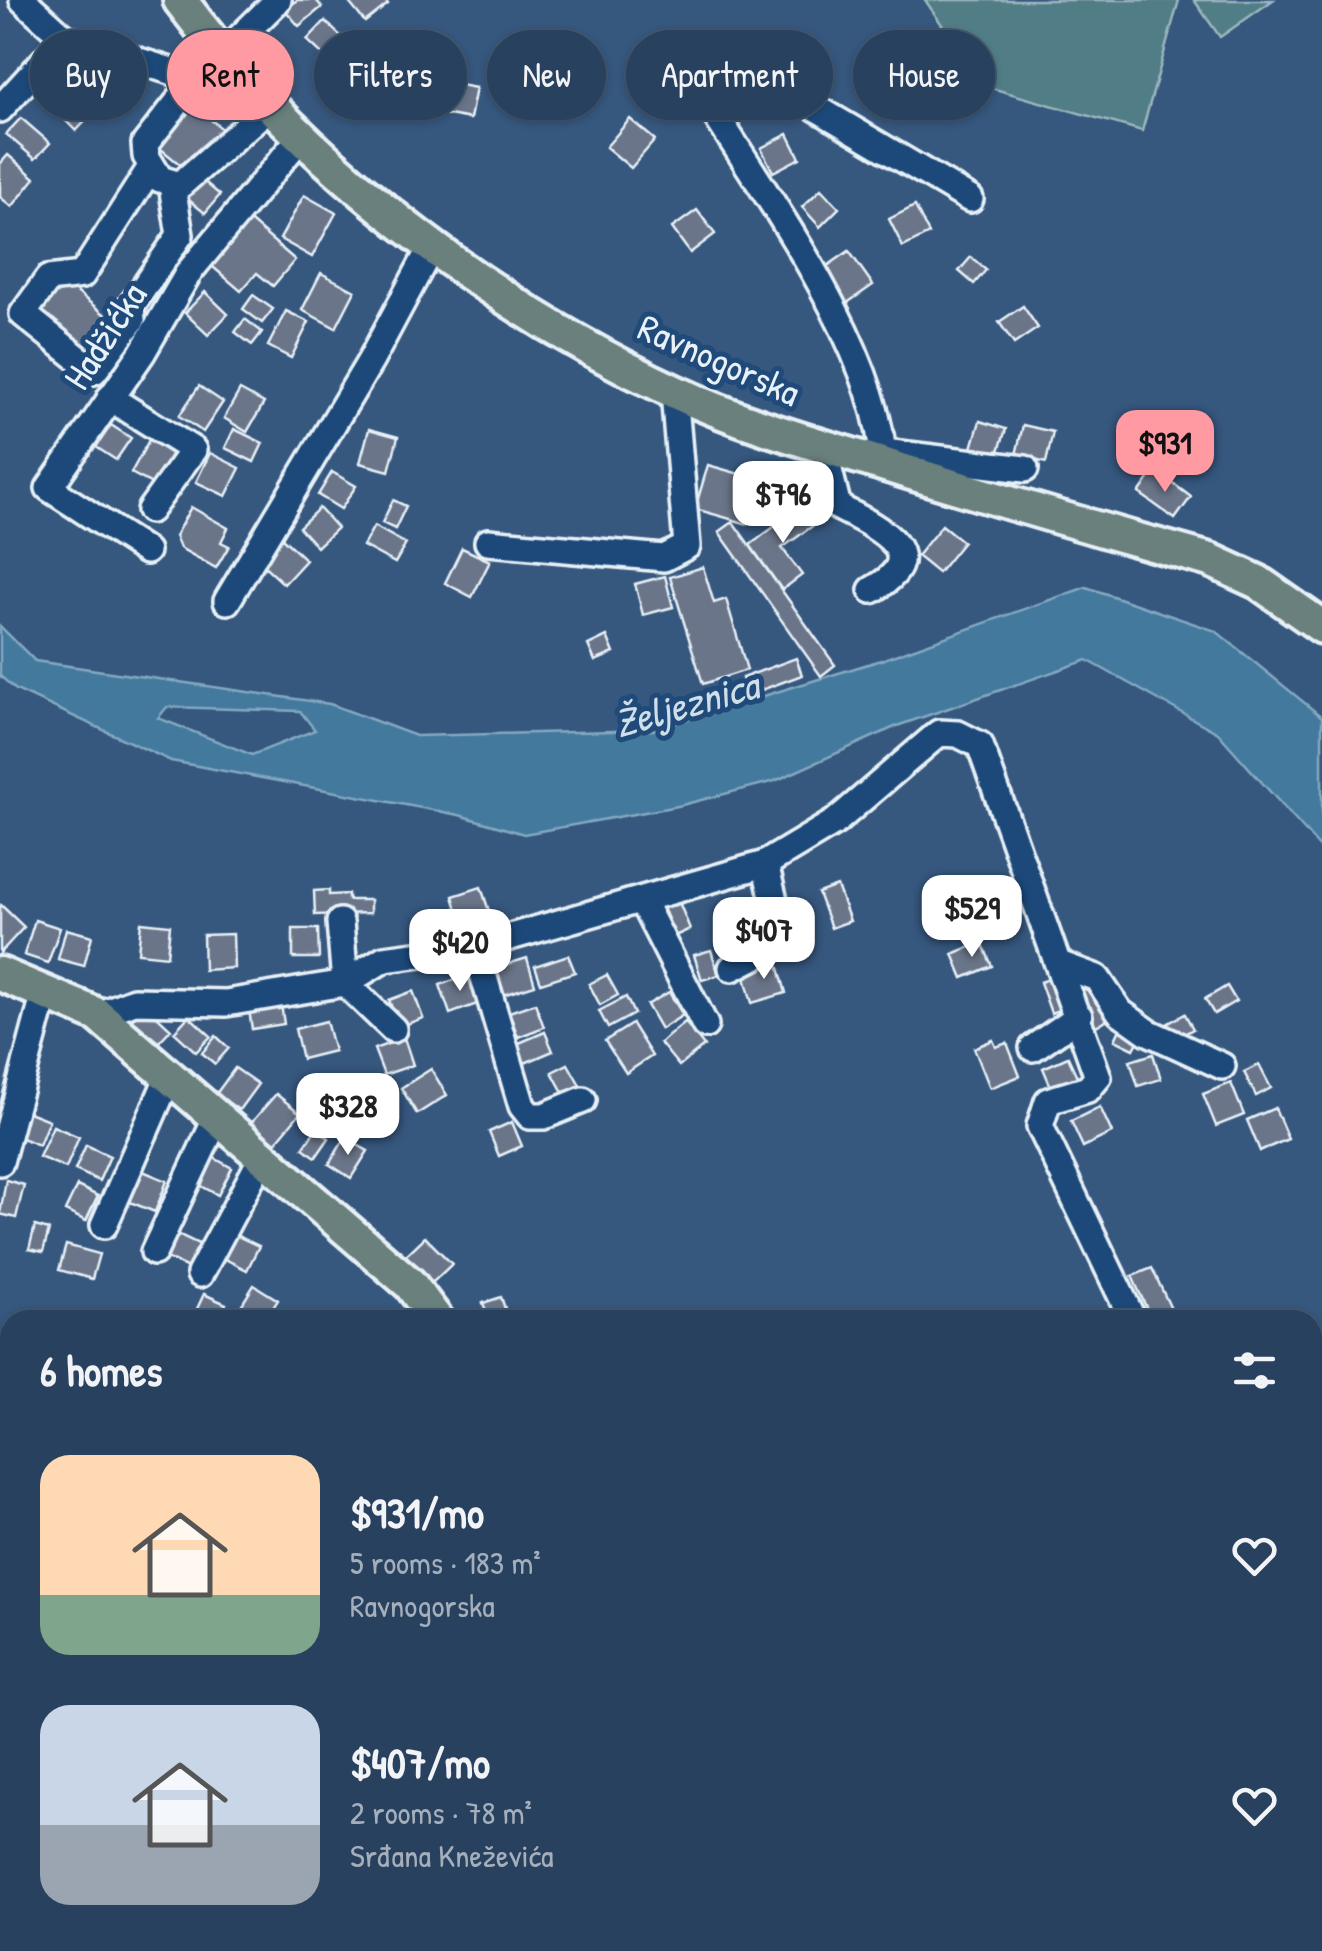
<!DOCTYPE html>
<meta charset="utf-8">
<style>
:root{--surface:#28415e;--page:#344c67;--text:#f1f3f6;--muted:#a5afbc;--line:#445a73;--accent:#ff9aa2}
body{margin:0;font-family:"Patrick Hand",sans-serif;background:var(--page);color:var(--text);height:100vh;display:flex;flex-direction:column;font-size:38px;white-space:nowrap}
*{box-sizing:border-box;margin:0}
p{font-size:32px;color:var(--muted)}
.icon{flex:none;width:55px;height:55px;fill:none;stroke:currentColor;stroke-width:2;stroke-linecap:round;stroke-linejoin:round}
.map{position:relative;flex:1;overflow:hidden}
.sheet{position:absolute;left:0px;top:1310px;width:1322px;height:642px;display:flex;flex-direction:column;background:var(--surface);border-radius:30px 30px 0 0;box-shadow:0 2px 8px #0004,0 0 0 2px var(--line)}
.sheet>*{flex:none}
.top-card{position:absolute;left:30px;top:30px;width:1262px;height:90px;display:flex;gap:20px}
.price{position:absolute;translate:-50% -85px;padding:0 22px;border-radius:20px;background:#fff;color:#222;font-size:32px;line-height:65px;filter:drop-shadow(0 2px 5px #0008)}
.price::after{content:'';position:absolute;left:50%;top:60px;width:30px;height:22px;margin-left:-15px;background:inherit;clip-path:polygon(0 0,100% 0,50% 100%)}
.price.selected{background:var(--accent);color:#111}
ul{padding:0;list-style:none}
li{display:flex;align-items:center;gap:30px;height:250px;padding:0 40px}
li span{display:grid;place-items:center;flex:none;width:280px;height:200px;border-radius:30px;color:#555}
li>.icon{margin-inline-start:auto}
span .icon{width:120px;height:120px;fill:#fffc;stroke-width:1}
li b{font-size:42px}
h2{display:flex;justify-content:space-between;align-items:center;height:120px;padding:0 40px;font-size:42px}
.tag{padding:0 35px;border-radius:45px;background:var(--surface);box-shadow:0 2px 8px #0004,0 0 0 2px var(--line);font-size:35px;line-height:90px}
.tag.selected{background:var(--accent);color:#111}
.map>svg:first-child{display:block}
.green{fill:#517d86;stroke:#9cb7bf;stroke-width:2.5}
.water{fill:#42799d;stroke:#84a9c1;stroke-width:2.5;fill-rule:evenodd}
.building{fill:#6a7589;stroke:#e8f1f8;stroke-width:2.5}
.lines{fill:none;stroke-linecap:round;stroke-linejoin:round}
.minor-casing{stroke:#e8f1f8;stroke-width:32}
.major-casing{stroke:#e8f1f8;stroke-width:40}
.minor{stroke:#1f4a7a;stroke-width:25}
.major{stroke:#6a807c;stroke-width:32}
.labels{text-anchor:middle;stroke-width:10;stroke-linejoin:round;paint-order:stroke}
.street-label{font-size:38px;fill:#e8f1f8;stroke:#1f4a7a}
.water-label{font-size:40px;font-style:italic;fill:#cfdfea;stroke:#1f4a7a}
</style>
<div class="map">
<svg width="1322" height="1951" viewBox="0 0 1322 1951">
<rect width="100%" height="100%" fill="#36577e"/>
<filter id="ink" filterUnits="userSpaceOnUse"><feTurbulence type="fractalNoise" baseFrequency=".01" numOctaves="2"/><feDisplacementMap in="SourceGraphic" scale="20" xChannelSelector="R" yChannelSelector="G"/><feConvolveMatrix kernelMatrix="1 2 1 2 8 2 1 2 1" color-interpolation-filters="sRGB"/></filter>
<g filter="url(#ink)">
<!-- green -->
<g class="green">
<polygon points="925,0 1179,0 1142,131 984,86"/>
<polygon points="1194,0 1273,0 1220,37"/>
</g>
<!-- water -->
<path class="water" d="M 1086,587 L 1216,631 L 1322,717 L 1322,850 L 1218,733 L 1087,660 L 897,726 L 775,781 L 678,806 L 524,834 L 459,815 L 171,761 L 16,690 L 0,676 L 0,626 L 35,661 L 330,704 L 416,736 L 653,730 L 881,660 ZM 167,707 L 300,711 L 315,730 L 252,755 L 158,718 Z"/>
<!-- building -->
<g class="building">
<polygon points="297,0 316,0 322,7 299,26 285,10"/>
<polygon points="347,0 385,0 388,4 365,22"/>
<polygon points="325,21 352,47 335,66 307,40"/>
<polygon points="397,50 420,59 413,77 390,68"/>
<polygon points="433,80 476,88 470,119 427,111"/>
<polygon points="733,84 747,111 724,123 709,97"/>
<polygon points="77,96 94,112 76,131 60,115"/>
<polygon points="186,99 222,129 187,170 151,141"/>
<polygon points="21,118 50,143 35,159 6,134"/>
<polygon points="630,119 655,140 631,168 606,147"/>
<polygon points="788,134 800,158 773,172 761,148"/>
<polygon points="8,155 35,178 12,207 0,197 0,164"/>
<polygon points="200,178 220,195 205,213 185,197"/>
<polygon points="821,189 839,208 820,227 802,207"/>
<polygon points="304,195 336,213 312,257 280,239"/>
<polygon points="915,206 929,234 903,247 889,219"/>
<polygon points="697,210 715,234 690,253 672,228"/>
<polygon points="244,216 295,260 273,286 257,273 241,291 206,261"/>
<polygon points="849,251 873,285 840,308 816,274"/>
<polygon points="971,257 986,270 974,284 959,271"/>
<polygon points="321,273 355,291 336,328 302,310"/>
<polygon points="59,278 123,329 96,363 31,312"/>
<polygon points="205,292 228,314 208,335 185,313"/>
<polygon points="253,295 273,309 262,323 243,309"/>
<polygon points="1023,306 1038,328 1014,344 999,322"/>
<polygon points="286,311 309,322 291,358 268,346"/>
<polygon points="245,319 262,332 252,345 235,332"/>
<polygon points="199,386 223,402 203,432 179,416"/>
<polygon points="240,390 264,403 247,432 224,418"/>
<polygon points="980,421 1006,429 997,457 972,448"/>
<polygon points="111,425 131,438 116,460 96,447"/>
<polygon points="1023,425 1053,432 1046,463 1016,455"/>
<polygon points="234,429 263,443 254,462 225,448"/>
<polygon points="369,429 398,437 389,471 360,463"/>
<polygon points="149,440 172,453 154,485 131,473"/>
<polygon points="210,453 240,468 226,496 196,482"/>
<polygon points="708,465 761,480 748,524 695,509"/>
<polygon points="1155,470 1191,497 1175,519 1139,493"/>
<polygon points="332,472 356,486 341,509 318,495"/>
<polygon points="393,500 406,506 395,529 382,523"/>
<polygon points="804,504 818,522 782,548 802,575 782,590 750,545"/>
<polygon points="191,507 228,528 221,542 229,546 216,568 180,548 175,536"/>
<polygon points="319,508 337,528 317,547 299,527"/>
<polygon points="733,522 835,665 821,676 719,532"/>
<polygon points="942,525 963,542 938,573 917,556"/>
<polygon points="374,526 406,544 395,563 363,546"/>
<polygon points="281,537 306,560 284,584 259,561"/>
<polygon points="462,548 490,561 472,597 445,583"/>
<polygon points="703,567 714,603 726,599 747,670 703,684 670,577"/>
<polygon points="665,576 673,607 643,615 635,584"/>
<polygon points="607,636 614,653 595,661 588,645"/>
<polygon points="796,658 802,675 748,695 742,678"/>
<polygon points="837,886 850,921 831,928 818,893"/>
<polygon points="481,887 491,917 462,926 453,896"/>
<polygon points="329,890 329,895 348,894 348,900 370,900 370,913 315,915 314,891"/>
<polygon points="677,897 690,929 675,936 661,903"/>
<polygon points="1,905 24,927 0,953 0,907"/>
<polygon points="35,920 60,928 48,963 24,955"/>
<polygon points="141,922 170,925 167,956 138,953"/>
<polygon points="66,929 92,936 84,966 58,959"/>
<polygon points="293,929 318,929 319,958 293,958"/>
<polygon points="233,934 234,968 204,970 203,935"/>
<polygon points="982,942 992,966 963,978 953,954"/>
<polygon points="711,950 719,975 702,980 694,955"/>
<polygon points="568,955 575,972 541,983 535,966"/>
<polygon points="527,958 535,985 500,996 492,969"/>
<polygon points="777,961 786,993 752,1003 743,970"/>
<polygon points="469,974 480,1003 450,1014 440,985"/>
<polygon points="607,975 618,995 600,1005 589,984"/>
<polygon points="1055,977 1066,1007 1051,1013 1040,982"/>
<polygon points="1088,982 1111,1017 1096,1026 1074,992"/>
<polygon points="1227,986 1236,1001 1214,1014 1205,999"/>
<polygon points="413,991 423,1018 399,1027 389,1000"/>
<polygon points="669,992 683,1015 661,1029 647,1005"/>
<polygon points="626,997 634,1014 608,1028 599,1011"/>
<polygon points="535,1003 544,1027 518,1037 509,1012"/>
<polygon points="281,1004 284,1024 252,1029 249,1010"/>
<polygon points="145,1005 171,1029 155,1046 129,1022"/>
<polygon points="1185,1014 1193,1029 1173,1040 1165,1025"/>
<polygon points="189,1016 211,1036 196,1052 174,1032"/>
<polygon points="326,1021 334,1051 302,1059 295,1029"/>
<polygon points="685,1022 704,1046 679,1066 660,1043"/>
<polygon points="632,1024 652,1056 626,1073 605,1041"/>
<polygon points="1121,1027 1141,1036 1134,1049 1115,1040"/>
<polygon points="545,1032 553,1051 520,1065 512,1046"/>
<polygon points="216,1036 229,1048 215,1064 202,1053"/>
<polygon points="404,1038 413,1065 384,1075 374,1049"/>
<polygon points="993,1040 996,1047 1007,1043 1020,1076 990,1088 974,1048"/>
<polygon points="1153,1054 1161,1079 1138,1086 1130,1061"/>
<polygon points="1068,1057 1080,1083 1054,1094 1043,1068"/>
<polygon points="568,1064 580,1085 564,1094 552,1072"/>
<polygon points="1259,1065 1271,1088 1256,1096 1244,1072"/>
<polygon points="235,1068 258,1084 239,1110 216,1094"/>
<polygon points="431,1069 447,1095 417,1114 401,1088"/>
<polygon points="1231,1083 1244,1115 1216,1126 1203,1094"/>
<polygon points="276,1094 300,1113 275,1143 251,1123"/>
<polygon points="1100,1107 1112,1133 1083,1147 1071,1121"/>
<polygon points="1275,1108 1288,1139 1260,1151 1247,1120"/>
<polygon points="21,1109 49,1120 39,1145 11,1134"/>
<polygon points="512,1122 522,1146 499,1156 489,1132"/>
<polygon points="53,1126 79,1137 66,1168 39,1157"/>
<polygon points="316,1129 329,1138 316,1157 303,1148"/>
<polygon points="345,1138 368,1151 351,1178 329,1164"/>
<polygon points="86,1145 110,1156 99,1181 75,1170"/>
<polygon points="209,1155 232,1168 218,1195 194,1182"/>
<polygon points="133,1167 167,1181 155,1212 120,1198"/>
<polygon points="6,1180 24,1185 16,1218 0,1214"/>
<polygon points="77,1186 98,1196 86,1221 65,1211"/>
<polygon points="35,1226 49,1230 43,1252 29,1249"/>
<polygon points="169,1230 201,1245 190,1269 158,1254"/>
<polygon points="229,1232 259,1246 247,1270 217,1255"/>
<polygon points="425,1237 452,1264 431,1284 405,1256"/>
<polygon points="66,1245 99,1254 92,1279 59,1270"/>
<polygon points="1152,1268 1176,1320 1152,1320 1132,1276"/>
<polygon points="254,1285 278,1300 265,1320 256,1320 239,1309"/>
<polygon points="204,1294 226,1304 219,1320 195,1313"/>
<polygon points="501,1297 509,1320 489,1320 483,1303"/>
<polygon points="10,1633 10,1661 2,1662 0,1634"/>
<polygon points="0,1709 10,1710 10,1735 0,1735"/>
<polygon points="3,1760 10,1760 10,1809 4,1809"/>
<rect x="0" y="1828" width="10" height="30"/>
<polygon points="677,1942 771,1942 775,1951 660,1951"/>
</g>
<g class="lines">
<defs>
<g id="minor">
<polyline points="23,0 65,38"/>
<polyline points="269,107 180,185 160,179 146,156 145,144 189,88 278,0"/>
<polyline points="0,109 65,38 190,77 210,65"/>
<polyline points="151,167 82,275 48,279 23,314 94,371 132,320 131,306 180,235 172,185"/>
<polyline points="110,398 193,450 150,510"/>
<path d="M 823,446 L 838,507 C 875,526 937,554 872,590"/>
<polyline points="883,452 1025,469"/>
<path d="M 884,465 C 877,342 760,189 697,85 L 699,71 L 718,54 L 732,58 L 970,199"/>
<polyline points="488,542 664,558 687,546 674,392"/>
<polyline points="146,551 49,488 142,353 189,272 300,138"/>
<polyline points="227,601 371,360 433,244"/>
<polyline points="642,901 705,1025"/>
<polyline points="340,922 345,983 393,1029"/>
<polyline points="475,947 522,1106 530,1116 544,1116 583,1100"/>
<polyline points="1059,964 1097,978 1120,1012 1148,1032 1222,1066"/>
<polyline points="732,968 784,941 765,864"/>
<polyline points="98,1015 134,1001 226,1003 345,983 384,959 475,947 765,864 835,822 939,733 958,734 980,745 1098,1077 1088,1089 1048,1101 1040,1126 1133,1320"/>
<polyline points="1033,1048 1079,1016"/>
<polyline points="0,1162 45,993"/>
<polyline points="104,1225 169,1076"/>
<polyline points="154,1252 217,1117"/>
<polyline points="200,1274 263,1156"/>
<polyline points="0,1919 10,1924"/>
<polyline points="52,1942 70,1951"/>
</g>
<g id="major">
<path d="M 180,0 C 301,163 490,306 675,392 C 741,423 812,443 882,464 C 991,498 1100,530 1210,560 L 1258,582 L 1322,627"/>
<polyline points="0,974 98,1015 410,1284 437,1320"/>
<polyline points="615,1942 618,1951"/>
</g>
</defs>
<!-- minor casing -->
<use href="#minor" class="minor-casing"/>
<!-- major casing -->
<use href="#major" class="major-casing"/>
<!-- minor -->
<use href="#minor" class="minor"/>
<!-- major -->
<use href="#major" class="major"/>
</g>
</g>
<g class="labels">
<!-- street labels -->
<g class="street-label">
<text transform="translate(105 336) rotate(-57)" y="13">Hadžićka</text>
<text transform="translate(719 360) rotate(24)" y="13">Ravnogorska</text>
</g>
<!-- water labels -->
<g class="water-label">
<text transform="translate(686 704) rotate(-16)" y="14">Željeznica</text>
</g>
</g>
</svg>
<b class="price selected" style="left:1165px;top:495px">$931</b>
<b class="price" style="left:783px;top:546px">$796</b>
<b class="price" style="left:972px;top:960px">$529</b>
<b class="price" style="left:764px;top:982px">$407</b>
<b class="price" style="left:460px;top:994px">$420</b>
<b class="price" style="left:348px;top:1158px">$328</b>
<div class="top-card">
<a class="tag">Buy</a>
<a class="tag selected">Rent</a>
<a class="tag">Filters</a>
<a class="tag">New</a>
<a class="tag">Apartment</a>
<a class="tag">House</a>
</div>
<section class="sheet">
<h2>6 homes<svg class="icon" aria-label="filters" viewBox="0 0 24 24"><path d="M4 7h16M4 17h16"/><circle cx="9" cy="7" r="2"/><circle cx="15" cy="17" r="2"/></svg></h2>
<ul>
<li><span style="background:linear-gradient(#ffd9b3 70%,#7fa58c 0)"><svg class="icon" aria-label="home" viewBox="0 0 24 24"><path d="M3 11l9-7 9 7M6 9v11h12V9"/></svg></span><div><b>$931/mo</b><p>5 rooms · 183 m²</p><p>Ravnogorska</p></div><svg class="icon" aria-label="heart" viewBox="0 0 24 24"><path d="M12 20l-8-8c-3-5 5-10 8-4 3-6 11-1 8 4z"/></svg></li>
<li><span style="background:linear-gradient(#c9d6e8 60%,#9aa5b1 0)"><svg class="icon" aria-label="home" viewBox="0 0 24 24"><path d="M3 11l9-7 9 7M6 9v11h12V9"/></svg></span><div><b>$407/mo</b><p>2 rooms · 78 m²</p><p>Srđana Kneževića</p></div><svg class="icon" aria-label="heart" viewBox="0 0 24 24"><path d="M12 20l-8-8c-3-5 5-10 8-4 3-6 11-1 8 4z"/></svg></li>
</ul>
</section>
</div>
